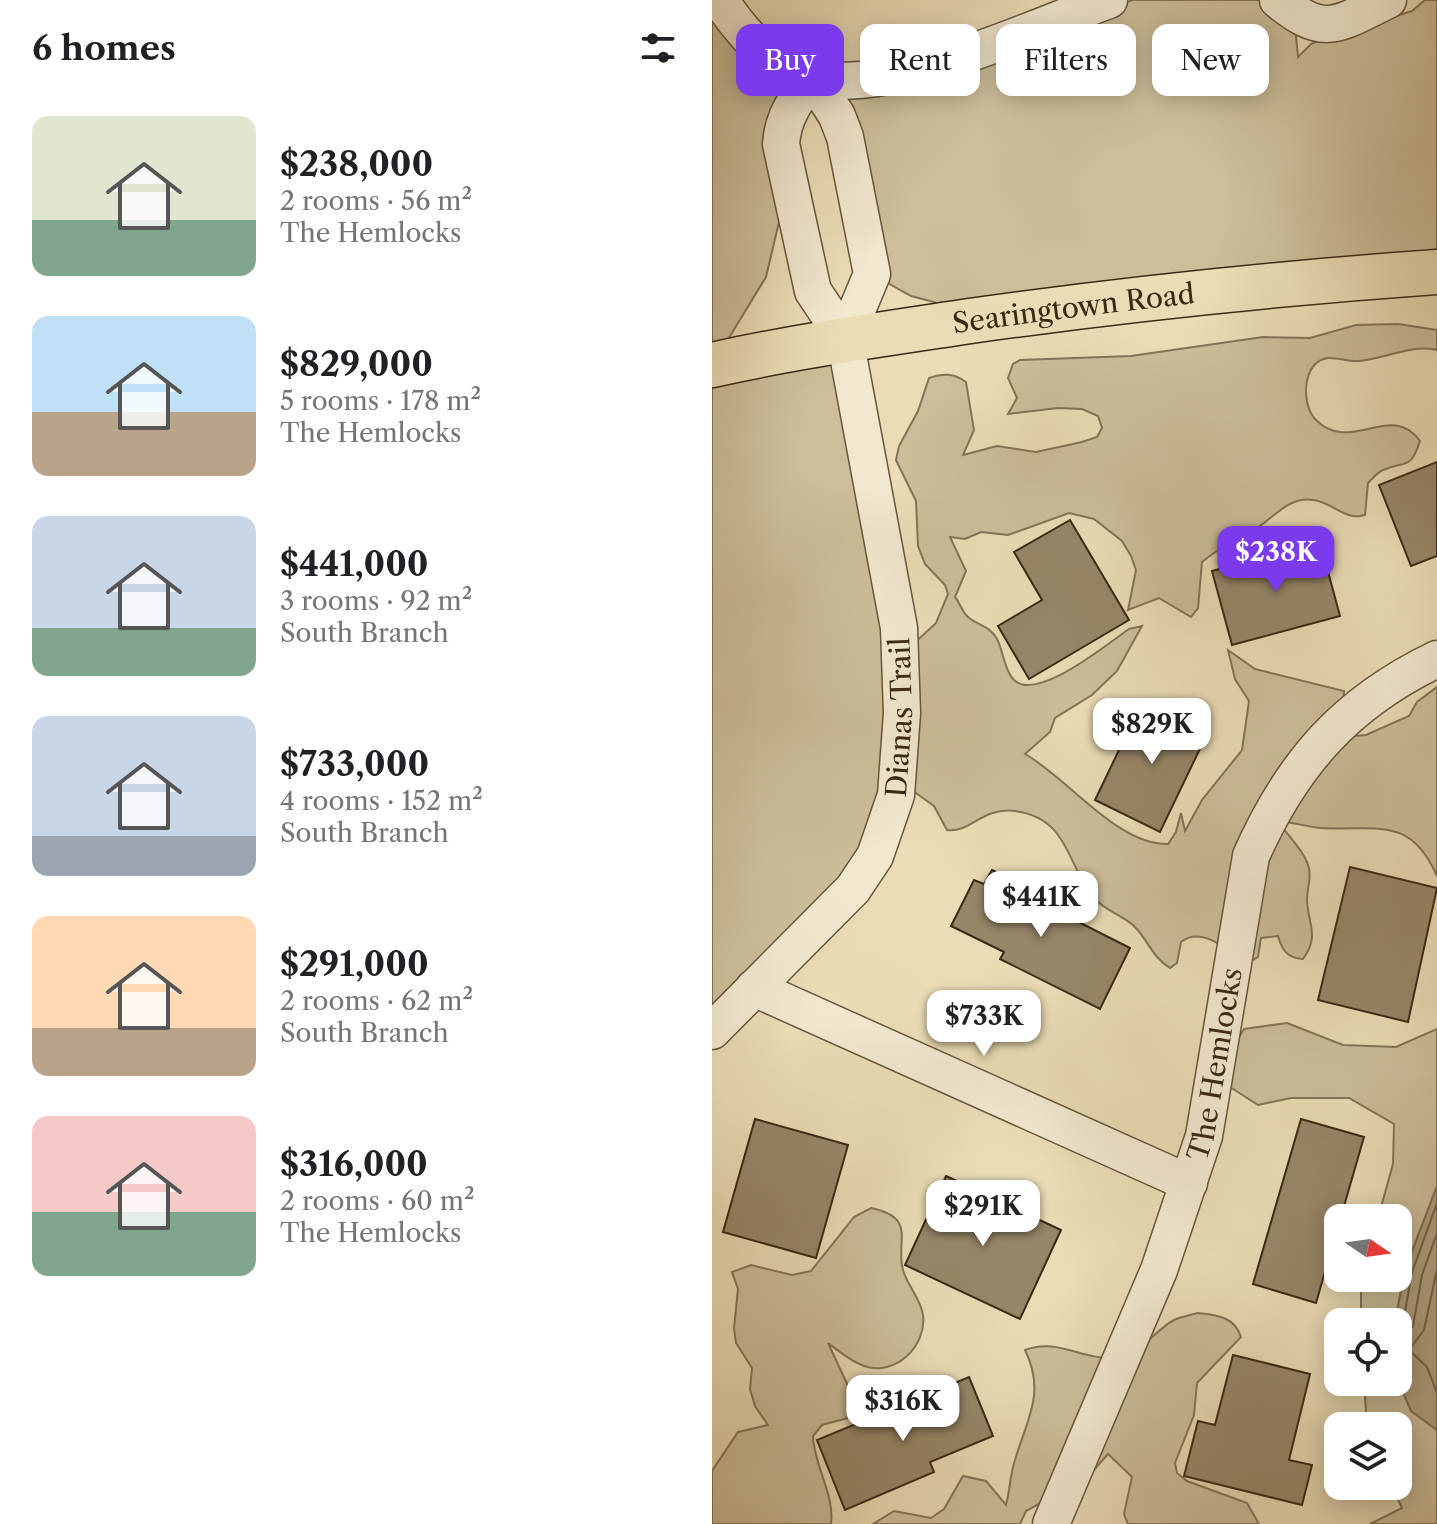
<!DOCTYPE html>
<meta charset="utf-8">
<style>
:root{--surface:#fff;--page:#f6f6f6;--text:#202124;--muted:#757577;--accent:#7c3aed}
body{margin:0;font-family:"Libre Caslon Text",serif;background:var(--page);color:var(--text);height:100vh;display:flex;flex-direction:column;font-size:30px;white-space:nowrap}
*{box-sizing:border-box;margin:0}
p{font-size:26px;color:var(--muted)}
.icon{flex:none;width:44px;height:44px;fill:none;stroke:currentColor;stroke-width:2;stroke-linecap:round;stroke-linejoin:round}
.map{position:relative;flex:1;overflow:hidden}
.details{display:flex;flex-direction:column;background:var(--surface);width:712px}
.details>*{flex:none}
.hud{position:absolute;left:24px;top:24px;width:580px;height:72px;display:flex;gap:16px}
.needle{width:52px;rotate:103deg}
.fabs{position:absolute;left:612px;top:1204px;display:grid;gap:16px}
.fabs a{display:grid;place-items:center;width:88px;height:88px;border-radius:16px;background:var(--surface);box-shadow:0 4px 20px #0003;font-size:40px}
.price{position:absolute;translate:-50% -68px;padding:0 18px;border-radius:16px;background:#fff;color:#222;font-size:26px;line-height:52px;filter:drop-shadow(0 2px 4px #0008)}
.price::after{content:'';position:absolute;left:50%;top:48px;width:24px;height:18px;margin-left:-12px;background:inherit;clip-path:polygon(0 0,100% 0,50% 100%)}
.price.selected{background:var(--accent);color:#fff}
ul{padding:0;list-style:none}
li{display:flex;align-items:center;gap:24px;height:200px;padding:0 32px}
li span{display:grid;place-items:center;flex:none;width:224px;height:160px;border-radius:16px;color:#555}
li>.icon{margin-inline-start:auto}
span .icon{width:96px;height:96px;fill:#fffc;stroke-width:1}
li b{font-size:34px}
h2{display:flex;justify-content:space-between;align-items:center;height:96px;padding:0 32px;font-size:34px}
.chip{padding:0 28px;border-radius:16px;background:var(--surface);box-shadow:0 4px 20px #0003;font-size:28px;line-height:72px}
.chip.selected{background:var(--accent);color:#fff}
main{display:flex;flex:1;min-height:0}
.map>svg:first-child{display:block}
.green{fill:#ccbe9a;stroke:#837457;stroke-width:2}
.water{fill:#ae9f7e;stroke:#807054;stroke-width:2}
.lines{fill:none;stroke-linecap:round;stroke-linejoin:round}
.shore{stroke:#746449;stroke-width:2}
.building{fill:#968668;stroke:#3a2914;stroke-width:2}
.street-casing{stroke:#66563c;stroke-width:39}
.primary-casing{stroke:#3a2914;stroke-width:47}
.street{stroke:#f1e8cf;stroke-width:36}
.primary{stroke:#eadcb5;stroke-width:44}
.labels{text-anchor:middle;stroke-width:6;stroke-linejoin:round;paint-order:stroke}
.street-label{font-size:28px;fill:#3a2914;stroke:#f1e8cf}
</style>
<main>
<section class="details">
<h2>6 homes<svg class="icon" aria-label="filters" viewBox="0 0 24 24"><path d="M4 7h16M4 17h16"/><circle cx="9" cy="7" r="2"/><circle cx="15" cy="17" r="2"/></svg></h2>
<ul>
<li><span style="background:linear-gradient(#dfe7d0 65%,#7fa58c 0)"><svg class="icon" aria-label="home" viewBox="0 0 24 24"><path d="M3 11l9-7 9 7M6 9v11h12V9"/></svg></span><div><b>$238,000</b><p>2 rooms · 56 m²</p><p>The Hemlocks</p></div></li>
<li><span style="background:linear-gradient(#bfe0f5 60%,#b9a48a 0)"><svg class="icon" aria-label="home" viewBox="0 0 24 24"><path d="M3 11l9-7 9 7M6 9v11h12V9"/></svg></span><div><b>$829,000</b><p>5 rooms · 178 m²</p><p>The Hemlocks</p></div></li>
<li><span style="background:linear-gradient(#c9d6e8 70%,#7fa58c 0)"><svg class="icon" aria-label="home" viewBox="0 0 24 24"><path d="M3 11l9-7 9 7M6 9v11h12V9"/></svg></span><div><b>$441,000</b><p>3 rooms · 92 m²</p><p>South Branch</p></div></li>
<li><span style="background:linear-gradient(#c9d6e8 75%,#9aa5b1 0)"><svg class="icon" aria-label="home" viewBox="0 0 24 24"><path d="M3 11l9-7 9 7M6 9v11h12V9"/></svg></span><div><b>$733,000</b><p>4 rooms · 152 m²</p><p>South Branch</p></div></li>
<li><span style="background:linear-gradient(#ffd9b3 70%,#b9a48a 0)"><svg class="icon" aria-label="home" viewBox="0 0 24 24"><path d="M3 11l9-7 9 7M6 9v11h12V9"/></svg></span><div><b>$291,000</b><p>2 rooms · 62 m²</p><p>South Branch</p></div></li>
<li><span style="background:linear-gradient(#f6c9c9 60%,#7fa58c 0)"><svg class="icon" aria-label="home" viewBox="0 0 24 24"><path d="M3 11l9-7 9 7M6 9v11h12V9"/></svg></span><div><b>$316,000</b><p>2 rooms · 60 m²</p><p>The Hemlocks</p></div></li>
</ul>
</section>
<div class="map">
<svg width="725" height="1524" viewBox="0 0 725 1524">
<rect width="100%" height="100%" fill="#eadcb5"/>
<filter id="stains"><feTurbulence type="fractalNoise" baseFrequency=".0025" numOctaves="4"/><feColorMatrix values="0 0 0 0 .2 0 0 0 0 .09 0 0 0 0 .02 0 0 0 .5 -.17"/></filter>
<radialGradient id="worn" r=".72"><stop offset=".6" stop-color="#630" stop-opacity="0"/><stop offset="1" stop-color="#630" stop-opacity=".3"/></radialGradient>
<!-- green -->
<g class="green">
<polygon points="0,0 80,70 197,73 421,0 557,0 583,26 586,57 599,44 615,37 700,11 713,0 725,0 725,272 248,309 199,296 160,274 101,78 54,277 15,341 0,358"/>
<path d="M 686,324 L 725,330 L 725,350 C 697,344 674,359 647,361 C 637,362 625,357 616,358 C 590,361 589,404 603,419 C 638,456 679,400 708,441 C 698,471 694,460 671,470 C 666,472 660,479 656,483 L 653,515 C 632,521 621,502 601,500 C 576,496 561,519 542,530 C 524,541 507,547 490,562 L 486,608 L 479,617 L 447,598 L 416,610 L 424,570 L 419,556 L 410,541 L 382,519 L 357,513 L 296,535 L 269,532 L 253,539 L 238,537 L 254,571 L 243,597 C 248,603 250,612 256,617 C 266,626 277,625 285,639 C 291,650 292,669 301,679 C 323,704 395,644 417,629 L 430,626 L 405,671 L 380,695 L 343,718 L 338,732 L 313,754 C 356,778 405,845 456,844 L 464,832 L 469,813 L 473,831 L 490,800 L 530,750 L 537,701 L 523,679 L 516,650 L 543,669 L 632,691 L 630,712 C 602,733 575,744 565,779 L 631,737 L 654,735 L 697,716 L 705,702 L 725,687 L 725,876 C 698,815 665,831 609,828 C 595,827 581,822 566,821 C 574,834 589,847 595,862 C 601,875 595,887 595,900 C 596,924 608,936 591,959 C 575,958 570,950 566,936 L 549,938 L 546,957 L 536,963 C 516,951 490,925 469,942 L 465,963 L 458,968 C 440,957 436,940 422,926 C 411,915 393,911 382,898 C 354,864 357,818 303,811 C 269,807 259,833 235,830 L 222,806 L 201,791 L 0,1031 L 0,365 L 133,339 L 195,650 L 224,623 L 236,594 L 233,585 L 213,564 L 206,546 L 204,501 L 184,460 L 187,446 L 206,411 L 217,378 C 231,373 242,373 254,382 L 262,430 L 251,455 L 285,446 L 324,452 L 370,442 L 385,437 L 390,428 L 386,416 L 370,409 L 346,408 L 296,414 L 305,398 L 296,378 L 301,364 L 308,360 L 419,356 L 551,337 L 598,338 L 644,325 Z"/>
<polygon points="575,1023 631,1045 684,1047 725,1029 725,1186 693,1270 683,1322 649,1322 649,1278 686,1278 686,1218 666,1218 681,1164 682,1124 637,1098 579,1098 546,1105 518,1087 514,1058 532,1029"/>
<path d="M 159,1208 C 206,1218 183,1241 191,1270 C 195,1285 209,1299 211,1315 C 215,1346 183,1377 152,1366 C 138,1361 127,1351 116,1343 L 145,1405 L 140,1417 L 110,1425 L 101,1436 C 102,1466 123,1495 119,1524 L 0,1524 L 0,1471 L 26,1432 L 56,1425 L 43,1406 L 38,1389 L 40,1368 L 24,1343 L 22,1328 L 26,1289 L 20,1272 L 39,1265 L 80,1275 L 99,1271 L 142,1217 Z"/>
<path d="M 486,1313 C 505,1315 523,1317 529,1337 L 485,1383 L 482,1415 L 463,1463 L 465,1473 L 475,1481 L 535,1503 L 547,1524 L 416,1524 L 412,1514 L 420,1477 L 396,1454 L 376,1477 L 314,1511 L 308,1524 L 161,1524 L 182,1511 L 219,1518 L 232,1509 L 251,1476 L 274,1481 L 294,1505 C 298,1490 298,1475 303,1460 C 315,1419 334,1393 313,1350 C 348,1337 370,1362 405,1357 C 430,1353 442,1331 462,1320 C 469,1317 479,1315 486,1313 Z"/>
<path d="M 686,1350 C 691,1394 688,1402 725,1430 L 725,1524 L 658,1524 L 690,1508 L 680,1486 L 686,1486 L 686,1426 L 655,1426 L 652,1382 L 686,1382 Z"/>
</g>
<!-- water -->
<polygon class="water" points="725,1186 725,1430 699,1411 690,1390 683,1322 693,1270"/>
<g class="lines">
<!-- shore -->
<g class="shore">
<polyline points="725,1269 712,1330 697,1350 715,1367 725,1393"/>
<polyline points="686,1329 691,1323 700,1272 725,1203"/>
<polyline points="686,1339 701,1326 710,1275 725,1233"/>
</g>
</g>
<!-- building -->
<g class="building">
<polygon points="725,462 725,556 699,566 667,485"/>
<polygon points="358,520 417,620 317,679 286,626 330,600 302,552"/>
<polygon points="608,542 628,616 520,645 500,571"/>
<polygon points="431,700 496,732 448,832 383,800"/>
<polygon points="638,867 725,888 696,1022 606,1000"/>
<polygon points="280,870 323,891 319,898 418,948 388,1009 288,959 292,952 239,926 262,880 272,884"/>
<polygon points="43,1119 136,1145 104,1258 11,1232"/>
<polygon points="589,1119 652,1137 604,1303 541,1284"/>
<polygon points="234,1176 349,1230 308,1319 193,1265"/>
<polygon points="521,1355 598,1374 577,1460 600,1465 590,1505 472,1476 486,1421 503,1425"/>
<polygon points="257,1377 281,1436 218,1462 222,1472 133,1510 105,1440"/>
</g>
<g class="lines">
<defs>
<g id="street">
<path d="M 8,0 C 31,34 57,65 99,77 C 174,98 322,27 397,0"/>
<path d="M 566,0 C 613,39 626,24 676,0"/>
<polyline points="42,988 477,1183"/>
<path id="s1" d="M 0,1031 L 141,889 L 163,856 L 184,795 L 190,713 L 187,628 L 133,339 L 101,291 L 69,144 C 71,116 84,99 101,78 L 125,116 L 133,137 L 160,274 L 133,339"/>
<path id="s2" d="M 339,1524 L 447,1270 L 492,1136 L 539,856 C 580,764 633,703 725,659"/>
</g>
<g id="primary">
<path id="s3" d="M 0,365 C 85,346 172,334 258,321 C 414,299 568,283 725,272"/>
</g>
</defs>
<!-- street casing -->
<use href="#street" class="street-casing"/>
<!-- primary casing -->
<use href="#primary" class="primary-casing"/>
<!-- street -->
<use href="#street" class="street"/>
<!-- primary -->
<use href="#primary" class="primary"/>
</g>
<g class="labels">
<!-- street labels -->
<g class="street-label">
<text dy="10" stroke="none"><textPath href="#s3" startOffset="366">Searingtown Road</textPath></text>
<text dy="10" stroke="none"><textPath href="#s1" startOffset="382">Dianas Trail</textPath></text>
<text dy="10" stroke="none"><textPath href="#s2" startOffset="490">The Hemlocks</textPath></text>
</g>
</g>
<rect width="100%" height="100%" filter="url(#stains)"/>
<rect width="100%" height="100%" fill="url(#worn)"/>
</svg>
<div class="fabs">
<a><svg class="needle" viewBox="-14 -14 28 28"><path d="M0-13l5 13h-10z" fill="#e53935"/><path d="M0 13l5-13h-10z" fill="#757577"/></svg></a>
<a><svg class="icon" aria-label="locate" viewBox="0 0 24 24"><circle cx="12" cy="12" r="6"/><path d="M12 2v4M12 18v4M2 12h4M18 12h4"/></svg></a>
<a><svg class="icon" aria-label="layers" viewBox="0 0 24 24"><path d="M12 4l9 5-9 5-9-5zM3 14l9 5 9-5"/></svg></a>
</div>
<b class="price selected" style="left:564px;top:594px">$238K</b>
<b class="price" style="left:440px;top:766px">$829K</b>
<b class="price" style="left:329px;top:939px">$441K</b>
<b class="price" style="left:272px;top:1058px">$733K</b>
<b class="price" style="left:271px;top:1248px">$291K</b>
<b class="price" style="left:191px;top:1443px">$316K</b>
<div class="hud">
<a class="chip selected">Buy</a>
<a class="chip">Rent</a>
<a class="chip">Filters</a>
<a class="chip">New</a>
</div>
</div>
</main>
